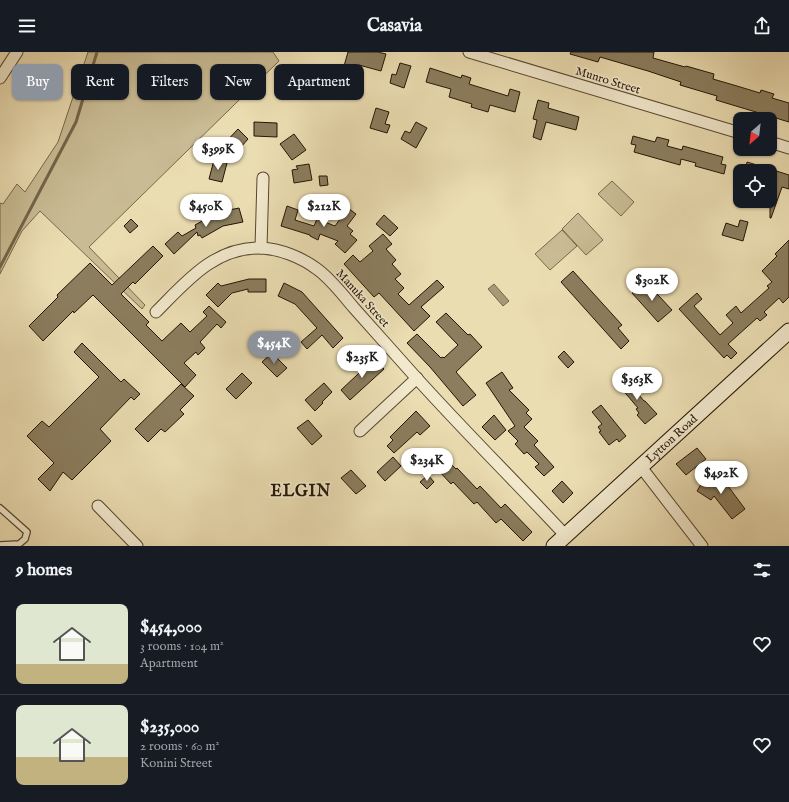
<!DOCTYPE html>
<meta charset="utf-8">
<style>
:root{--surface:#171b24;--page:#20242c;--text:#f1f3f6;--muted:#9ea1a6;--line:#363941;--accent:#8c9099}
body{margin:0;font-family:"IM FELL English",serif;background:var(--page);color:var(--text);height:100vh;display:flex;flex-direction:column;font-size:15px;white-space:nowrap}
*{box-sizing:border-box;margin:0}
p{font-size:13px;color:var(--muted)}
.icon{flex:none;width:22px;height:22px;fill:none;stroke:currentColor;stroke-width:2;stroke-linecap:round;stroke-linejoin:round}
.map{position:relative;height:494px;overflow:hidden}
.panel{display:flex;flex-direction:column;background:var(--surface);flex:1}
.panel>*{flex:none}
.hud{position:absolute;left:12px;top:12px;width:400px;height:36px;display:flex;gap:8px}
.needle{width:26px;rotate:208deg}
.controls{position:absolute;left:733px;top:60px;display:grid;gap:8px}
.controls a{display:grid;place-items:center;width:44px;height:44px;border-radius:8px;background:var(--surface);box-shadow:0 1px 3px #0004;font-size:20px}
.price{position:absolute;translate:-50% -34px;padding:0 9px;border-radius:14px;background:#fff;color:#222;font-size:13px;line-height:26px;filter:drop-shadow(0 1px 2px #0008)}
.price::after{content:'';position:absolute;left:50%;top:24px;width:12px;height:9px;margin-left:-6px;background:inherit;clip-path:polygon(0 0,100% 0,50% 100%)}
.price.selected{background:var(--accent);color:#fff}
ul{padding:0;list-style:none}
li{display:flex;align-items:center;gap:12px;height:100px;padding:0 16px}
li+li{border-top:1px solid var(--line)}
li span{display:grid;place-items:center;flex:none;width:112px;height:80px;border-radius:8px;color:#555}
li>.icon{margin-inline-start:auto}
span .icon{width:48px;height:48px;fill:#fffc;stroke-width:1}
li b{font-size:17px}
h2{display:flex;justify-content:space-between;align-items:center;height:48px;padding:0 16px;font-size:17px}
.pill{padding:0 14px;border-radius:8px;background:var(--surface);box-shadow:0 1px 3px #0004;font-size:14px;line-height:36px}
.pill.selected{background:var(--accent);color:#fff}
header{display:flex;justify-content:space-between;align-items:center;height:52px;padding:0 16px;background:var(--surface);font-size:18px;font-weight:700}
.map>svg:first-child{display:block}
.green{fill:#c9bb94;stroke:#76684b}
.water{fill:#a79976;stroke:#736448}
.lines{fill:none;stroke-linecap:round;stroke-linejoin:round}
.stream{stroke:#736448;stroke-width:3}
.building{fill:#8b7d5e;stroke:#241502}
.lane-casing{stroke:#56472e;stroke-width:8}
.street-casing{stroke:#56472e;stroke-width:13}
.secondary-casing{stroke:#241502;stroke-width:17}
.lane{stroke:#f2e9cd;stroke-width:5.5}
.street{stroke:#f2e9cd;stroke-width:11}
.secondary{stroke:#f2e9cd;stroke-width:15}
.labels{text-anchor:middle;stroke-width:3.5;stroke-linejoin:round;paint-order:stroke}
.street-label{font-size:12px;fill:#241502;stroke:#f2e9cd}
.district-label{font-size:16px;font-weight:bold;letter-spacing:1px;fill:#241502;stroke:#f2e9cd}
</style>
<header><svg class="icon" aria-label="menu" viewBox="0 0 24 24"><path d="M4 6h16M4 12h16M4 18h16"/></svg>Casavia<svg class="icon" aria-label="share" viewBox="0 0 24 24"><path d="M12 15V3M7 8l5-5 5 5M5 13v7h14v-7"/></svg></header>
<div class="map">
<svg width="789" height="494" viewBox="0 0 789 494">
<rect width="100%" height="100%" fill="#ebddb2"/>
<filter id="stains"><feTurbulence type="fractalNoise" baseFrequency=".005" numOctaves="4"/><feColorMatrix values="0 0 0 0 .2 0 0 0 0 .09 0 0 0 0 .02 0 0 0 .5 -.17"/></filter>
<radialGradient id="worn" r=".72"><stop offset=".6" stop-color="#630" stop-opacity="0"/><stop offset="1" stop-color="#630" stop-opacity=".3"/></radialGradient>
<!-- green -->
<g class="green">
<polygon points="88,0 273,0 279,9 89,195 145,253 142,257 40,159 22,179 0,222 0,151 3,152 17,132 25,140 58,90"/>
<polygon points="612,129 634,150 621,164 598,142"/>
<polygon points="578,161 603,188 586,203 562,177"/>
<polygon points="562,178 577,194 550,218 535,202"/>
</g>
<!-- water -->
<polygon class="water" points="494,232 509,249 503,254 488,237"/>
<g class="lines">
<!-- stream -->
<polyline class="stream" points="0,215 76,70 97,0"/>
</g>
<!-- building -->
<g class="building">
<polygon points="348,0 378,0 386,2 381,19 359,13 357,18 344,14"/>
<polygon points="571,0 654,0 653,6 685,15 686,14 714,22 713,27 737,34 760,41 761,38 774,42 772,46 789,51 789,70 716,48 717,44 680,33 681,30 648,19 600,5 598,10 570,2"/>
<polygon points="400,11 411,14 404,36 390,31 392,22 396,23"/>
<polygon points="430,16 461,26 462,23 471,26 469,32 508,44 510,37 520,40 515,60 490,53 488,60 471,55 472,52 449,45 451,37 426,30"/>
<polygon points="538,48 549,51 548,56 579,65 576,78 546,70 541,88 533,85 537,68 533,67"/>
<polygon points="376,56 389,60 385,72 390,73 387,81 370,76"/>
<polygon points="254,70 277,71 277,85 254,84"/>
<polygon points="416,70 427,76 416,96 401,87 405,79 410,81"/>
<polygon points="238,77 248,87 241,95 239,93 229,103 221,95"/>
<polygon points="294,82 306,98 292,108 280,92"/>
<polygon points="633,84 655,90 657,85 669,88 667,94 682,98 683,94 723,105 721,112 726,113 724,122 695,114 696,111 681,107 680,113 634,100 636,93 631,92"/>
<polygon points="214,108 227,111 222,130 209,127"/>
<polygon points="747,110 770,117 769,119 745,119"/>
<polygon points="309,112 312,128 294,131 292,118 298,117 296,114"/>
<polygon points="770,117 789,123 789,137 782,135 771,166 770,166"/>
<polygon points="319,124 327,124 328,133 320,134"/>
<polygon points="287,154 298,158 295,168 314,174 317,167 335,174 348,156 356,162 347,174 353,179 350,182 357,188 345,201 335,192 338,189 320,182 318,188 310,184 310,183 281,174"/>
<polygon points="239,156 243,170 223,174 202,186 200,183 198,184 197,180 174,202 165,192 178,180 182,184 196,176 195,173 219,160"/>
<polygon points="384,163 398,176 390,184 376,172"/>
<polygon points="131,167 138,174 130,181 124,174"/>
<polygon points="740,168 748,170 743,189 722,183 726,171 738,175"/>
<polygon points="383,182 392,192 386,197 396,208 392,212 401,222 395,227 404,236 398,242 409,253 437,228 444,235 421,255 430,264 414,279 379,241 374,245 344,212 353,203 360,210 373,199 369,194"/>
<polygon points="789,188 789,245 783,251 779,246 764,260 767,263 760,269 757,266 728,292 737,301 731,307 727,303 724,306 679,257 697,241 702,247 694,254 720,283 733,271 726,263 736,254 741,261 769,236 767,234 772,230 762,219 777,204 775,202"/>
<polygon points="153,194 163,204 135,232 133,230 121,242 149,270 146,273 162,289 181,271 190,280 207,264 203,260 209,254 226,270 221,276 217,272 200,290 205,296 198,303 196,300 184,311 196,323 185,335 93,243 74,261 73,259 43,289 29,274 58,245 57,243 90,211 112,233"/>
<polygon points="573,219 622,273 618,276 629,289 621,297 561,230"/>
<polygon points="249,227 266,227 266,240 248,240 248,237 232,241 218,255 206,243 218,231 221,234"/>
<polygon points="645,229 672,258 658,270 632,241"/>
<polygon points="284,231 302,240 343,286 333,296 322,283 307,297 301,290 317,276 295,252 278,244"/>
<polygon points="446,261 468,283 470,282 482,295 456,320 476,343 463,354 430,315 407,291 417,282 441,306 443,305 444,306 458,293 436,270"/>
<polygon points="82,291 121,330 124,327 140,342 134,348 131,345 100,377 111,389 72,428 63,420 50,439 38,427 54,411 27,384 42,369 49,375 99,325 74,300"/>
<polygon points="564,299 574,310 568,316 558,305"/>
<polygon points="272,301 287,316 277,325 262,310"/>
<polygon points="374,307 384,317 350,348 341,338"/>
<polygon points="502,320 513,336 509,338 529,358 526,361 532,367 524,375 538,389 534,393 554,415 544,424 535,415 539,412 527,400 524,402 515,392 518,389 508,379 515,374 486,331"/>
<polygon points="242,321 252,331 236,347 226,337"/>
<polygon points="623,324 644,349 645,349 657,362 645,372 637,363 639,361 636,357 638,356 616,330"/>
<polygon points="324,331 332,340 322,350 323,351 315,359 305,348"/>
<polygon points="181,332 194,344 180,358 184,362 165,380 161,377 148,390 135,377"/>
<polygon points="601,353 626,384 619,390 617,387 609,393 599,380 601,379 598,375 602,372 592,360"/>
<polygon points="416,359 430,374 420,383 417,380 394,401 387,394 393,388 390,385"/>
<polygon points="494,363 506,378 495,388 482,375"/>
<polygon points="308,368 322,384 312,393 297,376"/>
<polygon points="697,396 706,407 686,423 676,412"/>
<polygon points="393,405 401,414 385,429 377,420"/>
<polygon points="449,410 456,417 457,416 477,437 480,434 501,456 505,452 532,480 523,489 501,467 496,471 477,450 474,452 453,430 451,432 439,419"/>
<polygon points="351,418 366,434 356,442 341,426"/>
<polygon points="709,419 722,428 721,429 728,434 745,457 732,467 714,444 711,448 697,439"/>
<polygon points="428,423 434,430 427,437 420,430"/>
<polygon points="562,429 573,441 563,451 552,439"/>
</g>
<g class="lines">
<defs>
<polyline id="lane" points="0,456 27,480 25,487 19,492 0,493"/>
<g id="street">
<polyline points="469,0 740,81"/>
<polyline points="0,26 17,0"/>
<polyline points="770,90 789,96"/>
<polyline points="261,196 263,126"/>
<path d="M 156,260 C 186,230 214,195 261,196 C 280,197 301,205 317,217 C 331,227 342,242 354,256 C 373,277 393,300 412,321 C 462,377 515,429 566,484"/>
<polyline points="360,379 417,326"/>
<polyline points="641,415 702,494"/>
<polyline points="98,454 137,494"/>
</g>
<g id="secondary">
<path id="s1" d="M 554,494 L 789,279"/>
</g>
</defs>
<!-- lane casing -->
<use href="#lane" class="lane-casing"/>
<!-- street casing -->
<use href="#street" class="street-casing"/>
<!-- secondary casing -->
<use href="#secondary" class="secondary-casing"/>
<!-- lane -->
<use href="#lane" class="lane"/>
<!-- street -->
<use href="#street" class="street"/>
<!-- secondary -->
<use href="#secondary" class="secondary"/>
</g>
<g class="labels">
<!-- street labels -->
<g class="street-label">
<text transform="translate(608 28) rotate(17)" y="4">Munro Street</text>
<text transform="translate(363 246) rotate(48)" y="4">Manuka Street</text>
<text dy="4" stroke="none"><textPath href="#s1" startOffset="159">Lytton Road</textPath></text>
</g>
<!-- district labels -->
<g class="district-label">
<text x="301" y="444">ELGIN</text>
</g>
</g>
<rect width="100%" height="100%" filter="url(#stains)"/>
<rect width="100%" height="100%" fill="url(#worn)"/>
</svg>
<div class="controls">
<a><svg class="needle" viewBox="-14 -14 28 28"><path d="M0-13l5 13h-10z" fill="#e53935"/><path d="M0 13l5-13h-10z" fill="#9ea1a6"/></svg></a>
<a><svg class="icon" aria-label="locate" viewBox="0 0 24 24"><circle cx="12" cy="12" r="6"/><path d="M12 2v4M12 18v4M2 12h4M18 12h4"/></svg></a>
</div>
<b class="price" style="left:218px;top:119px">$399K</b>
<b class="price" style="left:206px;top:176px">$450K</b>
<b class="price" style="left:324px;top:176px">$212K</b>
<b class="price" style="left:652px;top:250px">$302K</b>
<b class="price selected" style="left:274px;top:313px">$454K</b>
<b class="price" style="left:362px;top:327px">$235K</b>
<b class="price" style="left:637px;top:349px">$363K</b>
<b class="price" style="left:427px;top:430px">$234K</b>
<b class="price" style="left:721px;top:443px">$492K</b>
<div class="hud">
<a class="pill selected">Buy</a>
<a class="pill">Rent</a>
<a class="pill">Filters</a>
<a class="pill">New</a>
<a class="pill">Apartment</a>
</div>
</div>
<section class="panel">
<h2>9 homes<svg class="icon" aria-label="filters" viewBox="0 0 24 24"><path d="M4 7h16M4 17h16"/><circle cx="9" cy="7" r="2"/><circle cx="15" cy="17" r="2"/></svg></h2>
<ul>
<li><span style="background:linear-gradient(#dfe7d0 75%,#c2b280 0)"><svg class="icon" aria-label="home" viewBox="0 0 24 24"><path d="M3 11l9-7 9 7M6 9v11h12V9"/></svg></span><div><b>$454,000</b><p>3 rooms · 104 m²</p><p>Apartment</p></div><svg class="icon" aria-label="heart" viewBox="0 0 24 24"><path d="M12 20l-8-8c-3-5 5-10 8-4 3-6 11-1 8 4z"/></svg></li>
<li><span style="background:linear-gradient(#dfe7d0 65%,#c2b280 0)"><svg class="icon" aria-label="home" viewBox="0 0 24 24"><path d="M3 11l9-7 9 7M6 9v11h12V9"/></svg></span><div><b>$235,000</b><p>2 rooms · 60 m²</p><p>Konini Street</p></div><svg class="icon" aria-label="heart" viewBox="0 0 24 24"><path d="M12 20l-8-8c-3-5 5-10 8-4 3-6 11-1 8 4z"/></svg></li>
</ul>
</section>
